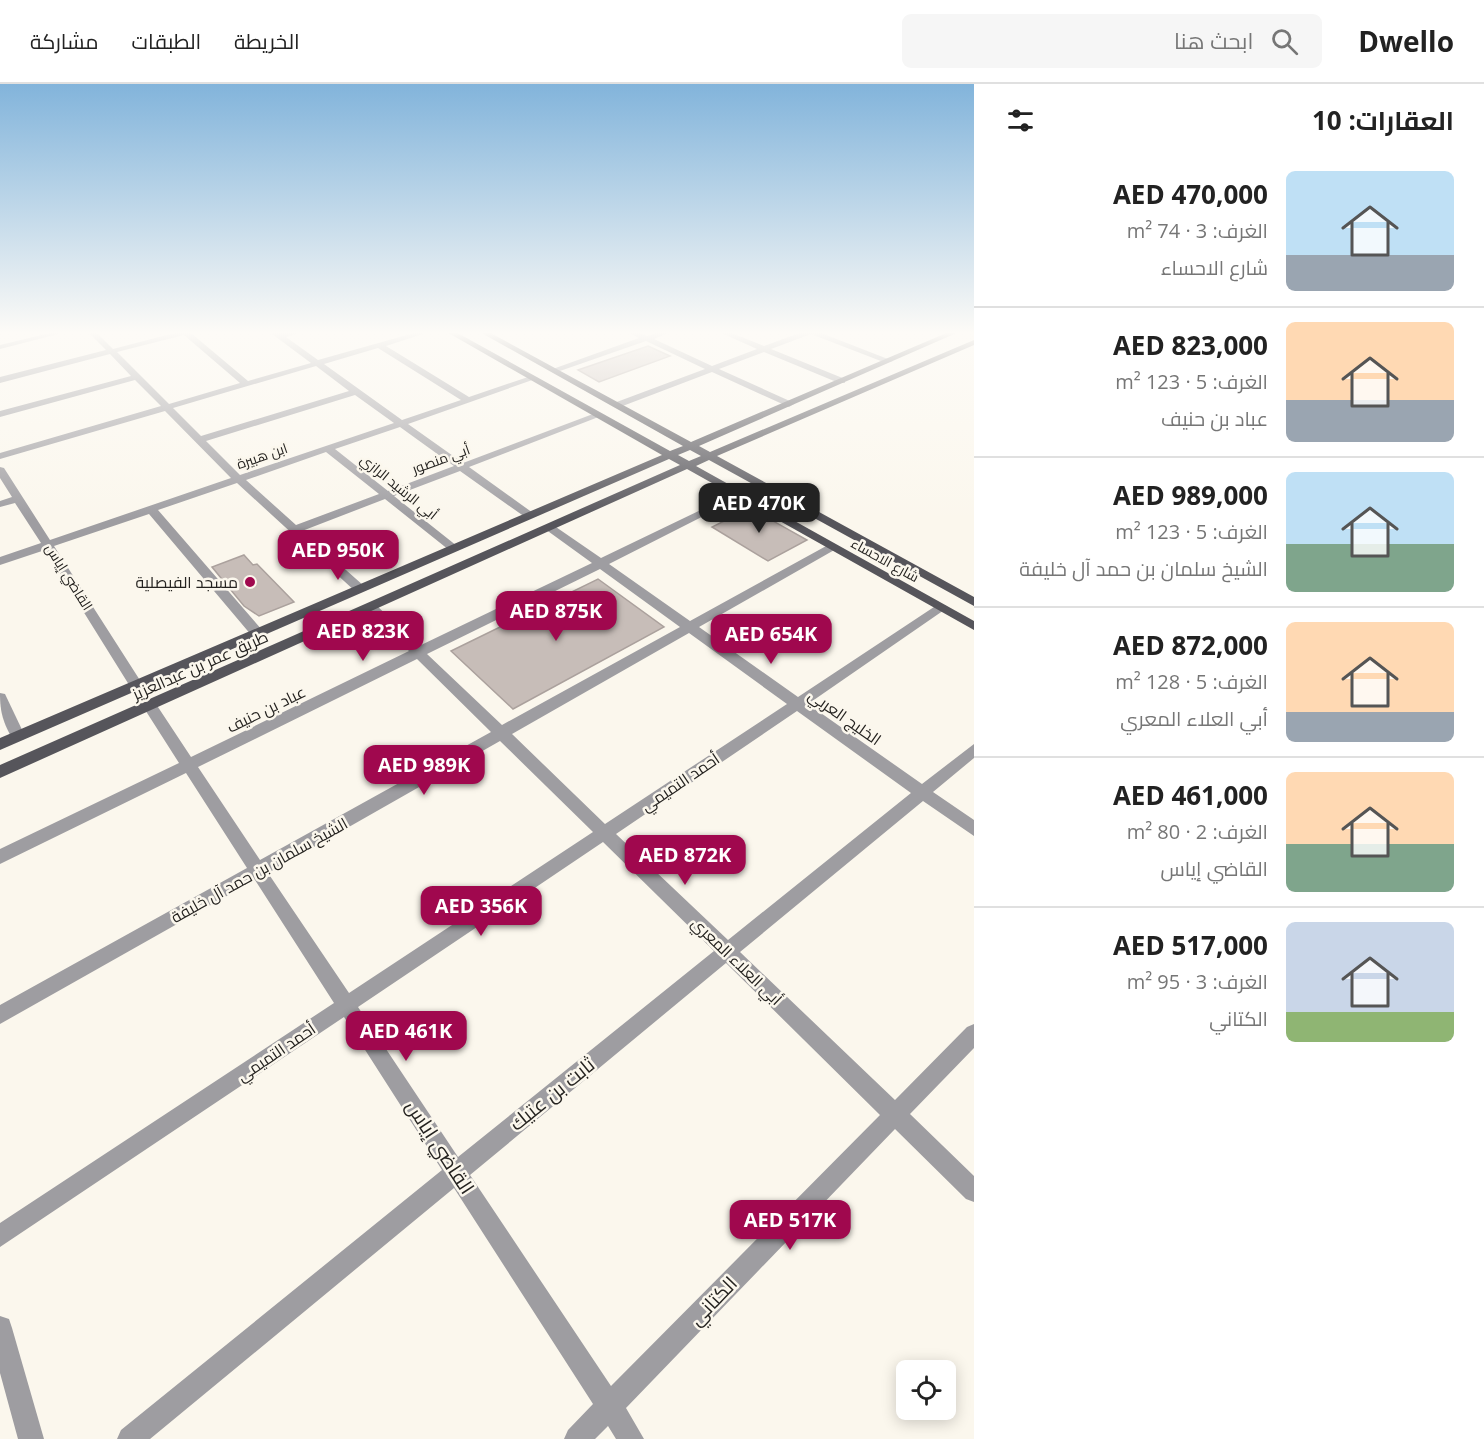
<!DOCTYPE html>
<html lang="ar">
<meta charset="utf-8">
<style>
:root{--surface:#fff;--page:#f6f6f6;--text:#222;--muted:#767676;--line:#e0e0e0;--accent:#a0084e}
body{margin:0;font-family:"Open Sans",Cairo,sans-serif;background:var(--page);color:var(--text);direction:rtl;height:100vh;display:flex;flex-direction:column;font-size:22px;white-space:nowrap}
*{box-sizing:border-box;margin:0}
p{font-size:20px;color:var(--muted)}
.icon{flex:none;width:33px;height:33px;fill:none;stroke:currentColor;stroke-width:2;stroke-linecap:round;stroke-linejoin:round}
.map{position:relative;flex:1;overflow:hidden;direction:ltr}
.panel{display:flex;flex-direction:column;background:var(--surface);width:510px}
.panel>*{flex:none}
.fabs{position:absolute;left:896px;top:1276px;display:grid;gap:12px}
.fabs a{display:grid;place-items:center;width:60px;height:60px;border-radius:9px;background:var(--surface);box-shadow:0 3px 15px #0003;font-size:30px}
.price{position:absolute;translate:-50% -51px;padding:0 14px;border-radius:12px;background:var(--accent);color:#fff;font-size:20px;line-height:39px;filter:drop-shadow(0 2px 3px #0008)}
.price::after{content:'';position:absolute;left:50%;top:36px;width:18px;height:14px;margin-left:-9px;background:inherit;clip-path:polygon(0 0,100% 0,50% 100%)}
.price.selected{background:#222;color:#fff}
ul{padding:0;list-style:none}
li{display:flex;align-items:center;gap:18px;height:150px;padding:0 30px}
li+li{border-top:2px solid var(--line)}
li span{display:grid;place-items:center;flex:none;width:168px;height:120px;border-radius:9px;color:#555}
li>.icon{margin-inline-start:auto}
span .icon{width:72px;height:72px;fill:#fffc;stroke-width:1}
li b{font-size:26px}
h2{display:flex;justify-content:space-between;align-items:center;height:72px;padding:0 30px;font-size:26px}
header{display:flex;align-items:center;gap:36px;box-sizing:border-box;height:84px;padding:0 30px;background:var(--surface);border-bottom:2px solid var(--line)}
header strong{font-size:28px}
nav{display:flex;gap:33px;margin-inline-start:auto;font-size:21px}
.search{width:420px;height:54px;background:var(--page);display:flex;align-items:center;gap:15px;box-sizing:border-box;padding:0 21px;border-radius:9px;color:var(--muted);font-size:22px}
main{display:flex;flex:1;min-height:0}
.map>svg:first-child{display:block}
.building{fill:#c7bdb8;stroke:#aba19d;stroke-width:1.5}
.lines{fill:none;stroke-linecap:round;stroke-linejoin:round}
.minor{fill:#9e9da1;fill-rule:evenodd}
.major{fill:#56555b;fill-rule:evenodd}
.poi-dot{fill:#a0084e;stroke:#fbf7ed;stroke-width:2}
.labels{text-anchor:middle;stroke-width:5;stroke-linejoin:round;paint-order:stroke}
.far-street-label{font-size:14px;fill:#252320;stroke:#fbf7ed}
.poi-label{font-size:16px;fill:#252320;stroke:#fbf7ed;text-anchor:end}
.street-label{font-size:16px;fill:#252320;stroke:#fbf7ed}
.near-street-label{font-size:20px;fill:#252320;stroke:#fbf7ed}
</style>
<header>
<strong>Dwello</strong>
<div class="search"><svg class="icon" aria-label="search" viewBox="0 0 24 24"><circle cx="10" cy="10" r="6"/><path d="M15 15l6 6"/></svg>ابحث هنا</div>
<nav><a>الخريطة</a><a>الطبقات</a><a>مشاركة</a></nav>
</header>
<main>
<section class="panel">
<h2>العقارات: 10<svg class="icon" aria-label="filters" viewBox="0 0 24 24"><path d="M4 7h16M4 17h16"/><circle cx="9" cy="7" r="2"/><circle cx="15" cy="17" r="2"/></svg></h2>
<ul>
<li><span style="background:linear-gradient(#bfe0f5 70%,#9aa5b1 0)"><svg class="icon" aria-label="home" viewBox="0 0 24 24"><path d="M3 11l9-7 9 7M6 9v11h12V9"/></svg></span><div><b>AED 470,000</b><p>الغرف: 3 · 74 m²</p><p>شارع الاحساء</p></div></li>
<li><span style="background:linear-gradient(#ffd9b3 65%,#9aa5b1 0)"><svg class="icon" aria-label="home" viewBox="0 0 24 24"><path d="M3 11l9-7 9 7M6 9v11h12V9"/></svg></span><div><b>AED 823,000</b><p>الغرف: 5 · 123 m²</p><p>عباد بن حنيف</p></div></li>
<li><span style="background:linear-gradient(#bfe0f5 60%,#7fa58c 0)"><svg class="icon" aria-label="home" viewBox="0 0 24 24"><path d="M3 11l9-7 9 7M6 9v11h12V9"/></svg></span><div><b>AED 989,000</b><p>الغرف: 5 · 123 m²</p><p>الشيخ سلمان بن حمد آل خليفة</p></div></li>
<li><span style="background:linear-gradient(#ffd9b3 75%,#9aa5b1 0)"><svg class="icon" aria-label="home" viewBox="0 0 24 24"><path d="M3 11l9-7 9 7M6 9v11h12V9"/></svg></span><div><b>AED 872,000</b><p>الغرف: 5 · 128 m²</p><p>أبي العلاء المعري</p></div></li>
<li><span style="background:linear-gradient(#ffd9b3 60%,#7fa58c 0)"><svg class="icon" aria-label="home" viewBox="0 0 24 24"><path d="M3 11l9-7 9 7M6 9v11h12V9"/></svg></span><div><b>AED 461,000</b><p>الغرف: 2 · 80 m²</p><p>القاضي إياس</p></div></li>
<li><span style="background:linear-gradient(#c9d6e8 75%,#8fb573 0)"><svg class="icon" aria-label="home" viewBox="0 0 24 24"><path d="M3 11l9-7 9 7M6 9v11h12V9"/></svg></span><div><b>AED 517,000</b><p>الغرف: 3 · 95 m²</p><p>الكتاني</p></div></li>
</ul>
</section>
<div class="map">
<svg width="974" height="1355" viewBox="0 0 974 1355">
<rect width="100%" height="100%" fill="#fbf7ed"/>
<!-- building -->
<g class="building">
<polygon points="648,262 670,272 599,298 578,286"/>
<polygon points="750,424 807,456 768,477 712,443"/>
<polygon points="244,471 253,481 257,480 294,518 259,532 244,522 212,483"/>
<polygon points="598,495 664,543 513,625 451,567"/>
</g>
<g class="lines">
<!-- minor -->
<g class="minor">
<polygon points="58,247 70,247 0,265 0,261"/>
<path d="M 87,247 L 95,247 L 113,265 L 182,247 L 195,247 L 191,249 L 248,297 L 311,279 L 268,247 L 281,249 L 306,247 L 286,253 L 318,276 L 421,247 L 432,247 L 386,262 L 469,313 L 531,292 L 538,294 L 408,340 L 463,379 L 593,330 L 601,332 L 469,383 L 533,429 L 533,433 L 525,433 L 460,387 L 394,412 L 457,462 L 457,466 L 449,466 L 385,415 L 302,447 L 364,502 L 366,505 L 360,509 L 356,508 L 237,399 L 158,426 L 262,546 L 263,549 L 257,553 L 252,552 L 149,430 L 54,462 L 143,601 L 136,606 L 131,604 L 45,466 L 0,481 L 0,473 L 41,459 L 15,419 L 0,423 L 0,417 L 12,413 L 0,394 L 0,383 L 4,384 L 50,456 L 231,394 L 165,327 L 0,375 L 0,369 L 161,322 L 135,296 L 0,333 L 0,327 L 131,292 L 110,270 L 0,299 L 0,293 L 106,266 ZM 184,251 L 240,299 L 169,320 L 117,268 ZM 378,264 L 461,316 L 402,336 L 324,280 ZM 316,282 L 349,307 L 201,352 L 173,324 ZM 355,311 L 394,339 L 240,391 L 206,357 ZM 400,343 L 454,382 L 388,407 L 335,365 ZM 326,368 L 379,410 L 296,441 L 246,396 Z"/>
<polygon points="626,247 636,247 647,252 662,247 673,247 654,255 712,282 757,265 717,247 727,247 764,262 805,247 816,247 893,277 886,279 811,250 771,265 845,295 845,299 839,299 764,268 719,285 792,318 794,320 789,323 712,288 620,323 614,323 614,319 705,285 646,257 557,288 550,286 639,254"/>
<path d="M 736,409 L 745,411 L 609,480 L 690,537 L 828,461 L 836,461 L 836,465 L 699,543 L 798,613 L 937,521 L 945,521 L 947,524 L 808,620 L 922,700 L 974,660 L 974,674 L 933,708 L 974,736 L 974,752 L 923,717 L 740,868 L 895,1016 L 967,943 L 974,940 L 974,964 L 910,1030 L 974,1092 L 974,1118 L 966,1115 L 895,1045 L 626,1324 L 644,1355 L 616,1355 L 608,1342 L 595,1355 L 564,1355 L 568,1346 L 593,1320 L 454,1104 L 150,1355 L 117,1355 L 121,1346 L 442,1086 L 344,933 L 0,1163 L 0,1139 L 334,919 L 255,796 L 0,940 L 0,921 L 247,784 L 186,689 L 0,780 L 0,765 L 179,679 L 142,621 L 144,617 L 154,617 L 191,673 L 409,567 L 367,526 L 367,520 L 375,520 L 419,562 L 592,479 L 545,445 L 545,441 L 553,441 L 601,474 ZM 600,485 L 680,543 L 502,641 L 427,570 ZM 689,549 L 787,620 L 605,740 L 512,650 ZM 417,575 L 491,648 L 260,776 L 198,683 ZM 797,627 L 911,709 L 728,856 L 616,750 ZM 500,657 L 593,748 L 349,909 L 268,789 ZM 603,758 L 714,867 L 458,1073 L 358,923 ZM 726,879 L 880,1031 L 611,1302 L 470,1091 Z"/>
<path d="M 0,609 L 5,610 L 25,652 L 23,656 L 13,656 C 3,638 0,629 0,609 Z"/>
<polygon points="0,1232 9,1235 12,1244 44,1355 18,1355 0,1289"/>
</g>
<!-- major -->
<path class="major" d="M 445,247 L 454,247 L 670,367 L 683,362 L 478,247 L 487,247 L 691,358 L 951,247 L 961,247 L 699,362 L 710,368 L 974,256 L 974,261 L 717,372 L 974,513 L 974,522 L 709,376 L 696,382 L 974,537 L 974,546 L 687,385 L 0,694 L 0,681 L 680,381 L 669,375 L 0,666 L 0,654 L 662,371 ZM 690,366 L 701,372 L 689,377 L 678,371 Z"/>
</g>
<!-- sky -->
<linearGradient id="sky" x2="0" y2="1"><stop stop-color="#82b4db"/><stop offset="0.57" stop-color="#fdfbf7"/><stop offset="1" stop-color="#fdfbf7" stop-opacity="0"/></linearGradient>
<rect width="974" height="436" fill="url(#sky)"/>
<!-- markers -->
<circle class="poi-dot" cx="250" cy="498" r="6"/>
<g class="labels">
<!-- far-street labels -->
<g class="far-street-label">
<text transform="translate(262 372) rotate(-19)" y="5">ابن هبيرة</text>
<text transform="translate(441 375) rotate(-20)" y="5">أبي منصور</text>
<text transform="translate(399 403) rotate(39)" y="5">أبي الرشيد الرازي</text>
<text transform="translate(885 476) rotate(29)" y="5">شارع الاحساء</text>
<text transform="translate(69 493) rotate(58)" y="5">القاضي إياس</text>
</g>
<!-- poi labels -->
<g class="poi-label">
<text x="238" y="504">مسجد الفيصلية</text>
</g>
<!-- street labels -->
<g class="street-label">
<text transform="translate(200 581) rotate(-24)" y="6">طريق عمر بن عبدالعزيز</text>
<text transform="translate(266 625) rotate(-26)" y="6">عباد بن حنيف</text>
<text transform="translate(845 633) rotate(35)" y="6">الخليج العربي</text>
<text transform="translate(680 698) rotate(-34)" y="6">أحمد التميمي</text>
<text transform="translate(259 786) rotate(-29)" y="6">الشيخ سلمان بن حمد آل خليفة</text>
<text transform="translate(737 877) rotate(44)" y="6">أبي العلاء المعري</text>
<text transform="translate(276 968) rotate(-34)" y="6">أحمد التميمي</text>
</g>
<!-- near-street labels -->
<g class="near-street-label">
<text transform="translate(552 1010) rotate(-39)" y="7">ثابت بن عتيك</text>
<text transform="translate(440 1063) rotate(57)" y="7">القاضي إياس</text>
<text transform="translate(713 1217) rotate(-46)" y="7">الكتاني</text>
</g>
</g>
</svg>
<div class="fabs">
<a><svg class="icon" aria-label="locate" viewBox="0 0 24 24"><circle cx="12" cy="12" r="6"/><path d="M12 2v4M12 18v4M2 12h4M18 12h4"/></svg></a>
</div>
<b class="price selected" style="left:759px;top:450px">AED 470K</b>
<b class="price" style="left:338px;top:497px">AED 950K</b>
<b class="price" style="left:556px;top:558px">AED 875K</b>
<b class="price" style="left:363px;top:578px">AED 823K</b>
<b class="price" style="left:771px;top:581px">AED 654K</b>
<b class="price" style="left:424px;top:712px">AED 989K</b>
<b class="price" style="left:685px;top:802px">AED 872K</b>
<b class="price" style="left:481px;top:853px">AED 356K</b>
<b class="price" style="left:406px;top:978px">AED 461K</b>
<b class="price" style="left:790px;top:1167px">AED 517K</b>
</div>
</main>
